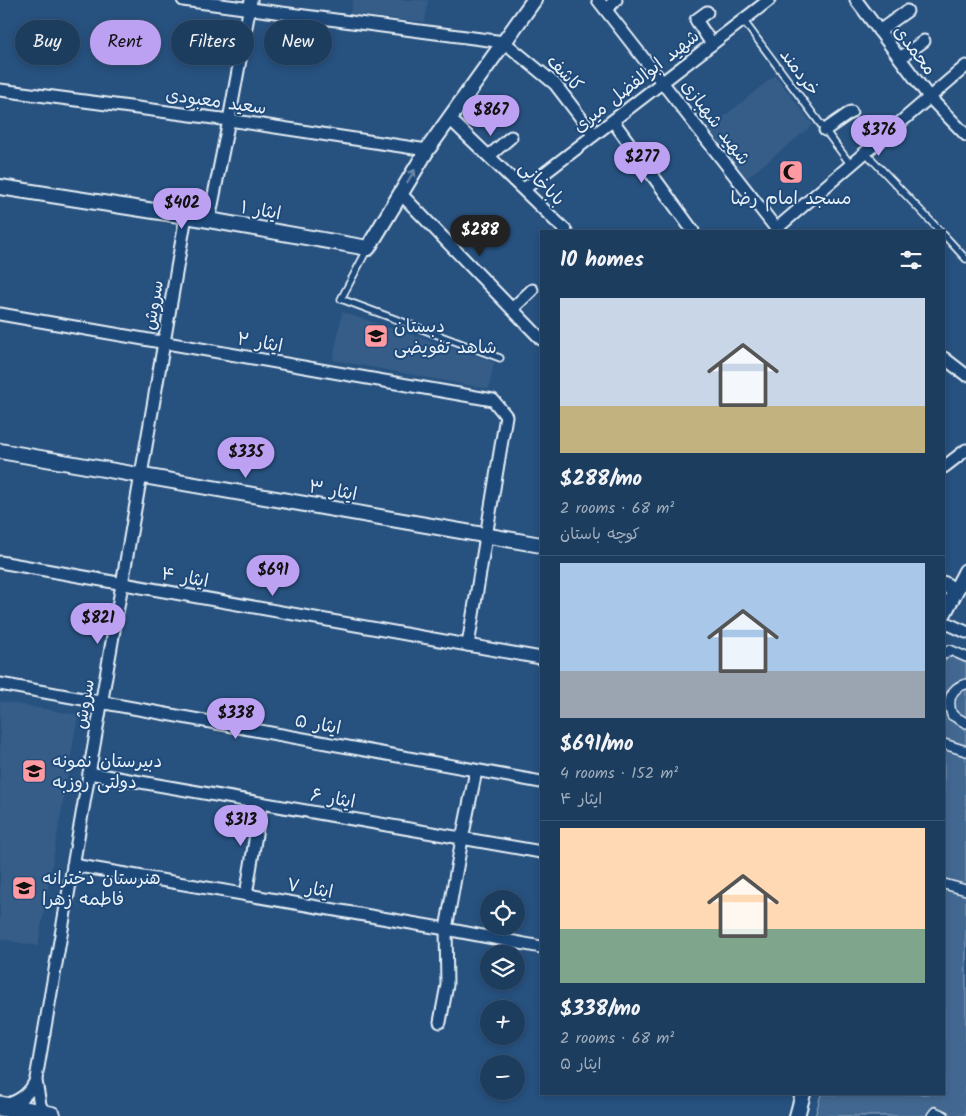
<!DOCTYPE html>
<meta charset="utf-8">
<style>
:root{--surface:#1d3d5f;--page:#254465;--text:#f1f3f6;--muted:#a0aebd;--line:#3b5674;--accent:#bca0f2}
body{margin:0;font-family:Kalam,"Playpen Sans Arabic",sans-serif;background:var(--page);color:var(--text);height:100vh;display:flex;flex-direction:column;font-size:19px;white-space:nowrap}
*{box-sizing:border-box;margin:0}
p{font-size:16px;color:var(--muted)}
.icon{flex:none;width:28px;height:28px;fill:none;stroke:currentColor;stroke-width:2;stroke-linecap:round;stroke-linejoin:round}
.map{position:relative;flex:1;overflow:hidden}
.details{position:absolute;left:540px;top:230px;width:405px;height:865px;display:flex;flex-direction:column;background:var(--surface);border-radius:0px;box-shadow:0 2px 8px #0003,0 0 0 1px var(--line)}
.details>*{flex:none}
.top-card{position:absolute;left:15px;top:20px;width:450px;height:45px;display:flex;gap:10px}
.controls{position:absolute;left:480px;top:890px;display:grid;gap:10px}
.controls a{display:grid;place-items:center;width:45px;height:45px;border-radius:50%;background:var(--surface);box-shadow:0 2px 8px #0003,0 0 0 1px var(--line);font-size:25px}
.price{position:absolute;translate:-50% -42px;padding:0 11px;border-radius:18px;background:var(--accent);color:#111;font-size:16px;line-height:32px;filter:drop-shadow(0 1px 2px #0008)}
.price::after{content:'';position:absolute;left:50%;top:30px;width:15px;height:11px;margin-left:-8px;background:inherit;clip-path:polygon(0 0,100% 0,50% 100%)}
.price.current{background:#222;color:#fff}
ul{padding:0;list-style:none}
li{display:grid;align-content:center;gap:10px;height:265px;padding:0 20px}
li+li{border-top:1px solid var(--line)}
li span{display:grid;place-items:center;height:155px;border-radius:0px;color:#555}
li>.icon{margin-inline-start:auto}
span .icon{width:90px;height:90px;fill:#fffc;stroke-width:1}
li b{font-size:21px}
h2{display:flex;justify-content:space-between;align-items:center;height:60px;padding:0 20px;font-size:21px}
.tag{padding:0 18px;border-radius:22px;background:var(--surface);box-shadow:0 2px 8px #0003,0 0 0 1px var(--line);font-size:18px;line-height:45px}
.tag.current{background:var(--accent);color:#111}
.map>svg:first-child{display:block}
.built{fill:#355d88}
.green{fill:#436891;stroke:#96acc4}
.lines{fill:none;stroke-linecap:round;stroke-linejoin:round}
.service-casing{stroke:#e8f1f8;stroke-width:9}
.pedestrian-casing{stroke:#e8f1f8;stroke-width:12}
.minor-casing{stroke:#e8f1f8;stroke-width:15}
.tertiary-casing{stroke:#e8f1f8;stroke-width:18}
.trunk-casing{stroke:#e8f1f8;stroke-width:22}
.service{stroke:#1f4a7a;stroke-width:5.5}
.pedestrian{stroke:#1f4a7a;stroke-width:9}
.minor{stroke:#1f4a7a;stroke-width:11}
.tertiary{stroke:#1f4a7a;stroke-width:14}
.trunk{stroke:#1f4a7a;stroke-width:19}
.oneway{stroke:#6f8dac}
.labels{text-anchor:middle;stroke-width:4;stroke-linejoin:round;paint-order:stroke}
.street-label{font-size:18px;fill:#e8f1f8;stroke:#1f4a7a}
.poi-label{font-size:18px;fill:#e8f1f8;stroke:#1f4a7a;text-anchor:start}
</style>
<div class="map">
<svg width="966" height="1116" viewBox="0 0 966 1116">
<rect width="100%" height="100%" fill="#27517f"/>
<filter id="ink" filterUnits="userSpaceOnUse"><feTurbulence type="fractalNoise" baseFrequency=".02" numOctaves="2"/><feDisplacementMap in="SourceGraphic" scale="10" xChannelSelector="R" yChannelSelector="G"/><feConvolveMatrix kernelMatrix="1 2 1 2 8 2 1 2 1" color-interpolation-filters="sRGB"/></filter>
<g filter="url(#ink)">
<!-- built -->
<g class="built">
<polygon points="353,0 428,0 425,22 350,14"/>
<polygon points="775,75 813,125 747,178 709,129"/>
<polygon points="342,312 494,362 489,389 333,360"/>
<polygon points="0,701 78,715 38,946 0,939"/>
</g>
<!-- green -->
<polygon class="green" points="949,644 966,651 966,1116 815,1116 821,1094 944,1094 944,648"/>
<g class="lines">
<defs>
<g id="service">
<polyline points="743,20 851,165"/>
<polyline points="865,152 940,231"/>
<polyline points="944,235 966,259"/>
<polyline points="367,250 341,299 500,358"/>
</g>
<g id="pedestrian">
<polyline points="944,654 950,650 966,657"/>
<path d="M 966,684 C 950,688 947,701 952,715 L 966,723"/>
<polyline points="944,744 966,751"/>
<polyline points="944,884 966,890"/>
<polyline points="932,1116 935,1112 944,1116"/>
</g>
<g id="minor">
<polyline points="183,0 504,42 555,84 594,135"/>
<polyline points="598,0 778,231"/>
<polyline points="856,0 929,97 966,135"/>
<polyline points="606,9 616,0"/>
<polyline points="707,12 696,20 712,44"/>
<polyline points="879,31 907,11"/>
<polyline points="900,58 924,41"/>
<polyline points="0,90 229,120 427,150"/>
<polyline points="450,119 566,231"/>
<polyline points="613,121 693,231"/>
<polyline points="825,130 851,112"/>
<polyline points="489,156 511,137"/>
<polyline points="524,189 769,0"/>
<polyline points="401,194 541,339"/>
<polyline points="209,220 229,120 251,0"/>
<polyline points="776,229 966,66"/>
<polyline points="512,309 532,290"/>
<polyline points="0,314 493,400 506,416 468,645"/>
<polyline points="944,358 966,375"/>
<polyline points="944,467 966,450"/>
<polyline points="0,562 541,658"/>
<polyline points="944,622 966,632"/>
<polyline points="0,684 541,782"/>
<polyline points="89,773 541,852"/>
<polyline points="73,865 446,929 541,947"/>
<polyline points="246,895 261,804"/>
<polyline points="440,1022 447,985 446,929 462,839 476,771"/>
<polyline points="36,1081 40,1105 46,1115"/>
<path d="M 5,1105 C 20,1101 31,1093 36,1079 L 186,216"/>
</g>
<g id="tertiary">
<polyline points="0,187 186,216 368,248 427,150 534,0"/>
<polyline points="0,451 541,545"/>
<polyline points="944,584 955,591"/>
<polyline points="944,613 966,571"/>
<polyline points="797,1116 803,1094"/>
</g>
<polyline id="trunk" points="0,1106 51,1116"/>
</defs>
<!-- service casing -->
<use href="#service" class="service-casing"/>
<!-- pedestrian casing -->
<use href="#pedestrian" class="pedestrian-casing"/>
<!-- minor casing -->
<use href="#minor" class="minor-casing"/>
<!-- tertiary casing -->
<use href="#tertiary" class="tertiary-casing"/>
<!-- trunk casing -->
<use href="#trunk" class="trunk-casing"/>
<!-- service -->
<use href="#service" class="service"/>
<!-- pedestrian -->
<use href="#pedestrian" class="pedestrian"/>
<!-- minor -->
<use href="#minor" class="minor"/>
<!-- tertiary -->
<use href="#tertiary" class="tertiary"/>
<!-- trunk -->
<use href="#trunk" class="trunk"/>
</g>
<!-- one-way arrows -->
<defs><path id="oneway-shaft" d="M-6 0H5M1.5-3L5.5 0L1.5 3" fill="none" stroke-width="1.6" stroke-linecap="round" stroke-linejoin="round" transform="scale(1.25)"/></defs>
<use class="oneway" href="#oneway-shaft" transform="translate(411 176) rotate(-59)"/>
</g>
<!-- icons -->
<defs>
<symbol id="mosque-square" viewBox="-11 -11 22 22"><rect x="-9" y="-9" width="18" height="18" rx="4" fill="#ff9aa2" stroke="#1f4a7a"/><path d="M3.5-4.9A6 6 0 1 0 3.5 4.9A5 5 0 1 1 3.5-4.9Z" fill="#111"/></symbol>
<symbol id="school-square" viewBox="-11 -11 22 22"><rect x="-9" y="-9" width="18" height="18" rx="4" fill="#ff9aa2" stroke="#1f4a7a"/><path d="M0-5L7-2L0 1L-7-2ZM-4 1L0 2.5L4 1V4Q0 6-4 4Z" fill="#111"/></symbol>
</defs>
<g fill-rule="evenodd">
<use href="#mosque-square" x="777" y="158" width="28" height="28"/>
<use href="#school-square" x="362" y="322" width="28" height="28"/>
<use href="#school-square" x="20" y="757" width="28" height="28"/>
<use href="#school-square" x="10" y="874" width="28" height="28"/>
</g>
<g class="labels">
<!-- street labels -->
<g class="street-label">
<text transform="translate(915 50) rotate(53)" y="6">محمدی</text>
<text transform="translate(800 72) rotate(53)" y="6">خردمند</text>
<text transform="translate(565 73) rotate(46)" y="6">کاشف</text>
<text transform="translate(636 81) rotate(-38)" y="6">شهید ابوالفضل میری</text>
<text transform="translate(216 101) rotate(8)" y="6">سعید معبودی</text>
<text transform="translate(716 122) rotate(53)" y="6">شهید شهبازی</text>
<text transform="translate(542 183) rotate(44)" y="6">باباخانی</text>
<text transform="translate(261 210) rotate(10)" y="6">ایثار ۱</text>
<text transform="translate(153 305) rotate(-80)" y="6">سروش</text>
<text transform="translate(260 342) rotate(10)" y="6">ایثار ۲</text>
<text transform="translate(333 490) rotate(10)" y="6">ایثار ۳</text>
<text transform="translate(185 577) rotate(10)" y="6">ایثار ۴</text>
<text transform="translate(84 704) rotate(-80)" y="6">سروش</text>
<text transform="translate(318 724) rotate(10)" y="6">ایثار ۵</text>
<text transform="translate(333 798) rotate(10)" y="6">ایثار ۶</text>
<text transform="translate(310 888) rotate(10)" y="6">ایثار ۷</text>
</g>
<!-- poi labels -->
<g class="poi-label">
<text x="791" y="204" text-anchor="middle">مسجد امام رضا</text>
<text x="394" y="332">دبستان<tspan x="394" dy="21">شاهد تفویضی</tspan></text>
<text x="52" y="767">دبیرستان نمونه<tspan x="52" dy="21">دولتی روزبه</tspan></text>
<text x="42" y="884">هنرستان دخترانه<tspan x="42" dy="21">فاطمه زهرا</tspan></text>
</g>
</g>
</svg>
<div class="controls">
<a><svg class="icon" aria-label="locate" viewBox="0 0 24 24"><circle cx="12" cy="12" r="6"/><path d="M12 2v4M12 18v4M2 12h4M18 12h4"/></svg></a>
<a><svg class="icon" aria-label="layers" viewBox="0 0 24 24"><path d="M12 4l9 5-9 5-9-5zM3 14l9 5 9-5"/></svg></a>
<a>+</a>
<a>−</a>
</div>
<b class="price" style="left:491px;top:137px">$867</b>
<b class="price" style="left:879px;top:157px">$376</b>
<b class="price" style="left:642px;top:184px">$277</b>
<b class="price" style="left:182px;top:230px">$402</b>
<b class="price current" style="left:480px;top:257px">$288</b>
<b class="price" style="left:246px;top:479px">$335</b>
<b class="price" style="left:273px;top:597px">$691</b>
<b class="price" style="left:98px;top:645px">$821</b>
<b class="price" style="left:236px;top:740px">$338</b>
<b class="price" style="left:241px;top:847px">$313</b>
<div class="top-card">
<a class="tag">Buy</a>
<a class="tag current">Rent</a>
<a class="tag">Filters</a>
<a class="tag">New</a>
</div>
<section class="details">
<h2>10 homes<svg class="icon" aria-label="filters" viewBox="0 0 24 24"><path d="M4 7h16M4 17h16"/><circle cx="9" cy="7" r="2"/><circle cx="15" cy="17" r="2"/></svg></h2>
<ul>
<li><span style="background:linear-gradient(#c9d6e8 70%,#c2b280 0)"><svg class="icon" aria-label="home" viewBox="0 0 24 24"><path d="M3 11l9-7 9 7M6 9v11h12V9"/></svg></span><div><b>$288/mo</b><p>2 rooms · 68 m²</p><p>کوچه باستان</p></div></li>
<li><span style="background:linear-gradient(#a9c7e8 70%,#9aa5b1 0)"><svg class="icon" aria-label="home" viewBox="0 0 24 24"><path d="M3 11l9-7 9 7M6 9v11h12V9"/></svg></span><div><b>$691/mo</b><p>4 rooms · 152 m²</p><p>ایثار ۴</p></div></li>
<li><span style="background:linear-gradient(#ffd9b3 65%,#7fa58c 0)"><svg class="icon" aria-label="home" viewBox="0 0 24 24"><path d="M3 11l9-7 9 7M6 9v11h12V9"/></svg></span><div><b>$338/mo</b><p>2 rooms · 68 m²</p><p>ایثار ۵</p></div></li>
</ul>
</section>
</div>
